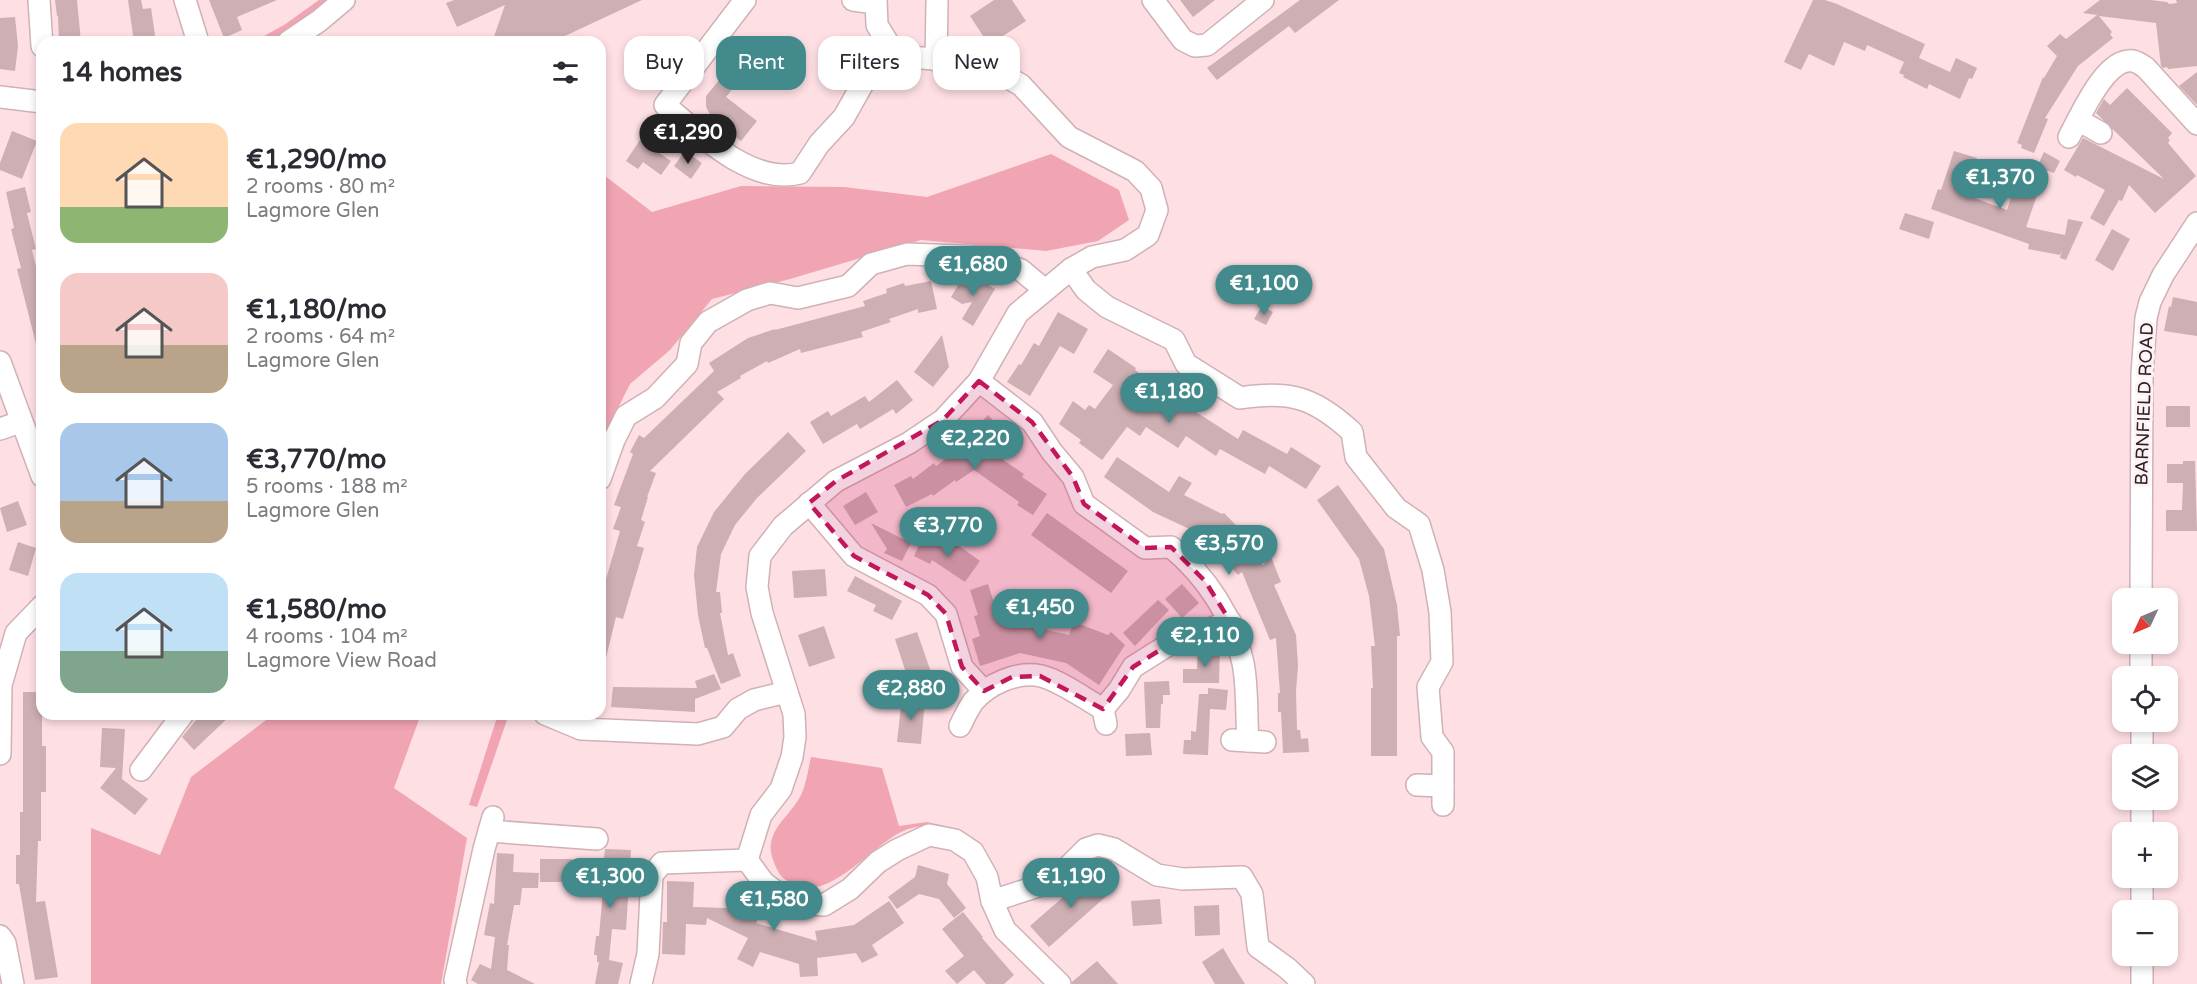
<!DOCTYPE html>
<meta charset="utf-8">
<style>
:root{--surface:#fff;--page:#f7f7f7;--text:#2b2b33;--muted:#7c7c81;--accent:#428a8b}
body{margin:0;font-family:"Varela Round",sans-serif;background:var(--page);color:var(--text);height:100vh;display:flex;flex-direction:column;font-size:22px;white-space:nowrap}
*{box-sizing:border-box;margin:0}
p{font-size:20px;color:var(--muted)}
.icon{flex:none;width:33px;height:33px;fill:none;stroke:currentColor;stroke-width:2;stroke-linecap:round;stroke-linejoin:round}
.map{position:relative;flex:1;overflow:hidden}
.sheet{position:absolute;left:36px;top:36px;width:570px;height:684px;display:flex;flex-direction:column;background:var(--surface);border-radius:18px;box-shadow:0 3px 9px #0003}
.sheet>*{flex:none}
.banner{position:absolute;left:624px;top:36px;width:570px;height:54px;display:flex;gap:12px}
.needle{width:39px;rotate:226deg}
.tools{position:absolute;left:2112px;top:588px;display:grid;gap:12px}
.tools a{display:grid;place-items:center;width:66px;height:66px;border-radius:12px;background:var(--surface);box-shadow:0 3px 9px #0003;font-size:30px}
.price{position:absolute;translate:-50% -51px;padding:0 14px;border-radius:21px;background:var(--accent);color:#fff;font-size:20px;line-height:39px;filter:drop-shadow(0 2px 3px #0008)}
.price::after{content:'';position:absolute;left:50%;top:36px;width:18px;height:14px;margin-left:-9px;background:inherit;clip-path:polygon(0 0,100% 0,50% 100%)}
.price.active{background:#222;color:#fff}
ul{padding:0;list-style:none}
li{display:flex;align-items:center;gap:18px;height:150px;padding:0 24px}
li span{display:grid;place-items:center;flex:none;width:168px;height:120px;border-radius:18px;color:#555}
li>.icon{margin-inline-start:auto}
span .icon{width:72px;height:72px;fill:#fffc;stroke-width:1}
li b{font-size:26px}
h2{display:flex;justify-content:space-between;align-items:center;height:72px;padding:0 24px;font-size:26px}
.tag{padding:0 21px;border-radius:18px;background:var(--surface);box-shadow:0 3px 9px #0003;font-size:21px;line-height:54px}
.tag.active{background:var(--accent);color:#fff}
.map>svg:first-child{display:block}
.green{fill:#f1a4b2}
.building{fill:#cdafb4}
.lines{fill:none;stroke-linecap:round;stroke-linejoin:round}
.minor-casing{stroke:#cfb1b6;stroke-width:24}
.minor{stroke:#fff;stroke-width:21}
.marked{fill:#c2185b;fill-opacity:0.2;stroke:#c2185b;stroke-width:4.5;stroke-dasharray:12 8;stroke-linejoin:round}
.labels{text-anchor:middle;stroke-width:6;stroke-linejoin:round;paint-order:stroke}
.street-label{font-size:18px;fill:#2c2123;stroke:#fff2f4}
</style>
<div class="map">
<svg width="2197" height="984" viewBox="0 0 2197 984">
<rect width="100%" height="100%" fill="#fedfe4"/>
<!-- green -->
<g class="green">
<polygon points="319,0 335,0 272,42 253,42 284,25"/>
<polygon points="1051,154 1119,190 1129,220 1098,241 1046,251 921,240 790,279 712,299 670,350 630,384 600,444 600,172 652,212 741,186 844,187 927,197"/>
<polygon points="274,714 421,714 394,788 467,838 441,984 91,984 91,828 160,855 191,777"/>
<polygon points="498,714 509,714 477,807 469,805"/>
<path d="M 811,757 L 882,768 L 899,826 L 927,822 L 953,828 C 938,827 923,824 908,829 C 875,840 830,904 794,884 C 788,881 782,879 779,873 C 775,866 769,852 771,843 C 774,825 792,812 800,797 C 806,786 808,770 811,757 Z"/>
</g>
<!-- building -->
<g class="building">
<polygon points="55,0 77,0 81,42 59,42 58,16 57,16"/>
<polygon points="128,0 141,0 143,9 151,8 156,42 134,42"/>
<polygon points="209,0 277,0 237,17 242,30 224,38"/>
<polygon points="454,0 642,0 552,42 492,42 505,5 457,27 446,3"/>
<polygon points="994,0 1012,0 1026,21 989,45 970,16"/>
<polygon points="1180,0 1215,0 1193,17"/>
<polygon points="1300,0 1339,0 1295,33 1289,26 1217,80 1207,68"/>
<polygon points="1813,0 1825,0 1837,4 1925,44 1919,58 1950,72 1956,58 1977,68 1972,79 1969,78 1960,99 1929,84 1927,89 1903,77 1904,75 1899,73 1904,62 1867,45 1865,51 1844,42 1834,66 1809,54 1801,70 1784,62"/>
<polygon points="2100,0 2151,0 2167,2 2169,4 2177,3 2176,0 2197,0 2197,66 2168,69 2167,67 2163,68 2161,66 2156,23 2099,16 2112,32 2110,34 2113,38 2078,66 2045,118 2048,119 2034,153 2021,148 2022,145 2017,143 2043,77 2044,78 2057,56 2047,46 2060,34 2066,39 2097,15 2083,13"/>
<polygon points="15,17 18,46 15,71 0,69 0,18"/>
<polygon points="742,38 761,53 726,97 757,121 741,141 713,120 706,107 706,96 730,67 724,62"/>
<polygon points="2197,72 2197,105 2179,86"/>
<polygon points="2127,88 2172,133 2168,138 2170,140 2168,143 2196,176 2155,213 2129,185 2122,201 2119,200 2104,226 2090,218 2105,190 2077,175 2076,177 2064,170 2083,138 2164,179 2096,113 2104,99 2110,105"/>
<polygon points="12,131 37,141 22,179 0,170 0,163"/>
<polygon points="640,140 671,161 661,175 643,162 638,169 626,161"/>
<polygon points="685,151 702,163 691,179 674,166"/>
<polygon points="1954,151 1977,158 1969,185 1972,186 1969,196 2007,210 2016,183 2026,187 2029,180 2041,184 2026,227 2065,235 2068,219 2083,222 2066,260 2060,258 2062,250 2060,255 2028,249 2029,244 1931,209 1938,189 1941,190"/>
<polygon points="2044,152 2060,161 2054,173 2037,167"/>
<polygon points="25,187 31,212 27,213 36,249 32,250 42,291 42,343 36,344 17,269 21,268 11,229 14,228 6,192"/>
<polygon points="1905,213 1934,222 1929,239 1899,229"/>
<polygon points="2112,229 2130,239 2113,271 2095,260"/>
<polygon points="966,272 995,289 973,326 962,319 972,302 962,304 951,297"/>
<polygon points="931,281 937,309 918,313 918,309 889,319 891,322 861,332 863,337 801,353 800,349 768,363 767,361 740,376 741,378 717,392 724,399 650,471 656,473 647,497 648,497 641,520 645,522 637,546 644,548 623,619 616,617 605,662 600,661 600,600 620,531 613,529 621,507 614,505 633,454 630,452 639,435 644,438 714,371 709,363 748,338 775,329 775,330 865,306 863,301 887,293 886,289 904,283 905,286"/>
<polygon points="2173,297 2197,302 2197,336 2164,331 2169,306 2171,307"/>
<polygon points="1262,306 1273,312 1266,325 1254,319"/>
<polygon points="1058,312 1088,329 1074,354 1060,346 1030,396 1007,382 1019,364 1021,365 1034,343 1039,346"/>
<polygon points="942,335 949,367 933,387 914,372"/>
<polygon points="1108,349 1136,368 1135,370 1168,394 1238,439 1243,430 1287,454 1291,447 1321,466 1306,489 1269,466 1265,474 1220,449 1216,456 1186,436 1178,448 1146,427 1140,436 1127,427 1102,460 1079,443 1081,440 1059,424 1073,401 1085,410 1089,405 1095,409 1113,385 1093,372"/>
<polygon points="897,380 913,400 896,414 893,409 860,429 857,424 823,444 810,422 828,411 831,416 865,396 869,402"/>
<rect x="2166" y="406" width="24" height="21"/>
<polygon points="988,415 1007,434 992,450 1005,458 1003,460 1024,474 1022,477 1047,494 1033,515 1017,505 1019,502 974,470 956,482 955,480 933,496 932,494 906,507 894,485 911,476 913,479 934,463 936,466 978,435 973,430"/>
<polygon points="788,432 806,451 757,498 735,525 721,554 716,592 720,592 722,613 720,613 728,655 733,653 741,676 721,684 707,648 705,648 698,615 694,575 697,547 714,512 745,474"/>
<polygon points="1117,457 1169,492 1179,476 1192,483 1184,495 1222,514 1224,513 1242,531 1237,535 1263,565 1271,557 1281,582 1274,585 1296,635 1298,666 1296,691 1297,730 1300,730 1301,739 1308,738 1309,752 1283,753 1281,712 1278,712 1278,693 1280,693 1276,638 1270,640 1242,572 1238,575 1217,552 1196,532 1153,512 1104,477"/>
<polygon points="2183,461 2195,461 2197,531 2166,531 2166,510 2182,510 2183,483 2167,483 2167,464 2183,464"/>
<polygon points="1338,485 1384,549 1397,605 1400,636 1397,636 1397,756 1371,756 1371,688 1373,688 1371,646 1375,646 1369,596 1359,559 1317,500"/>
<polygon points="866,492 878,512 855,525 843,506"/>
<polygon points="18,501 27,525 7,532 0,508"/>
<polygon points="1047,513 1128,571 1111,593 1031,535"/>
<polygon points="871,523 911,543 902,561 884,553 887,549"/>
<polygon points="923,537 947,549 952,541 980,561 965,582 932,560 930,564 914,556"/>
<polygon points="18,542 36,548 28,576 9,570"/>
<polygon points="825,569 827,596 794,598 792,571"/>
<polygon points="855,576 902,601 892,620 873,611 876,605 847,591"/>
<polygon points="988,584 997,612 1027,611 1028,626 1069,635 1074,622 1108,635 1111,632 1125,645 1099,685 1066,663 1020,653 980,666 972,639 980,636 974,616 978,615 970,590"/>
<polygon points="1182,584 1199,603 1182,618 1165,599"/>
<polygon points="1158,600 1169,610 1135,646 1123,633"/>
<polygon points="824,626 835,658 809,667 798,635"/>
<polygon points="917,632 932,675 909,682 895,639"/>
<polygon points="1198,648 1220,648 1219,683 1183,683 1183,669 1197,669"/>
<polygon points="714,674 721,689 695,699 695,712 611,707 613,687 697,688 695,681"/>
<polygon points="1169,681 1170,695 1163,695 1163,704 1161,704 1160,728 1146,728 1144,682"/>
<polygon points="1208,688 1228,690 1226,710 1210,709 1208,755 1183,754 1184,740 1191,740 1191,731 1196,732 1199,694 1208,694"/>
<polygon points="23,692 42,692 42,746 46,746 46,792 41,792 41,841 38,841 36,902 45,901 58,977 35,980 19,884 16,884 16,855 20,855 20,812 23,812"/>
<polygon points="902,697 925,699 921,744 897,742"/>
<polygon points="201,714 232,714 194,750 182,737"/>
<polygon points="102,728 125,729 122,779 148,799 135,815 100,788 116,768 100,767"/>
<polygon points="1150,733 1152,755 1126,756 1125,734"/>
<polygon points="605,849 631,850 626,930 612,929 609,960 623,963 618,984 595,984 599,962 597,962 597,955 594,955 596,936 599,936 603,891 580,891 580,875 602,876"/>
<polygon points="497,853 514,854 513,872 539,873 538,888 522,888 520,905 514,905 507,945 509,945 507,970 535,984 478,984 471,980 480,964 491,969 495,937 484,935 490,903 494,904"/>
<rect x="540" y="859" width="32" height="23"/>
<polygon points="918,865 949,874 947,884 966,908 954,918 939,899 919,894 897,909 888,897 915,877"/>
<polygon points="1094,870 1112,891 1049,947 1030,926"/>
<polygon points="667,881 694,882 693,907 727,908 731,900 760,914 756,923 817,941 815,931 854,925 889,901 904,923 872,945 878,955 862,963 856,953 817,958 818,976 800,977 799,964 760,952 753,967 737,959 748,938 707,918 706,925 686,924 685,955 662,954 663,922 667,922"/>
<polygon points="1160,899 1162,924 1133,926 1131,901"/>
<polygon points="1219,905 1220,935 1195,936 1194,906"/>
<polygon points="963,912 983,937 982,938 1014,975 1004,984 986,984 974,970 957,984 945,971 964,956 942,929"/>
<polygon points="1223,948 1233,965 1245,984 1215,984 1202,962"/>
<polygon points="1097,961 1118,984 1072,984 1072,982"/>
</g>
<g class="lines">
<defs>
<g id="minor">
<polyline points="39,0 42,46"/>
<polyline points="185,0 198,42"/>
<path d="M 745,0 L 665,105 C 699,134 752,186 800,173 L 819,144 L 844,117 L 862,85 L 891,48"/>
<polyline points="853,0 875,3"/>
<polyline points="1153,0 1183,40 1195,46 1207,45 1263,0"/>
<polyline points="288,42 319,21 344,0"/>
<polyline points="936,60 937,2"/>
<polyline points="0,97 42,102"/>
<polyline points="2078,120 2101,133"/>
<path d="M 2069,137 C 2080,117 2105,57 2133,61 C 2138,62 2142,65 2146,68 L 2197,124"/>
<path d="M 1071,269 L 1086,290 L 1107,307 L 1174,340 L 1186,364 L 1240,398 C 1291,390 1315,398 1352,432 L 1356,457 L 1396,508 L 1419,524 L 1433,570 L 1440,612 L 1442,662 L 1428,687 L 1432,737 L 1443,752 L 1443,805"/>
<polyline points="0,362 42,476"/>
<path d="M 979,381 L 1032,422 L 1052,452 L 1073,477 L 1084,504 L 1145,548 L 1171,547 C 1206,576 1234,618 1243,663 C 1248,688 1246,716 1248,741"/>
<polyline points="0,429 20,422"/>
<polyline points="600,479 614,440 626,416 655,398 687,364 691,343 708,322 747,300 770,293 798,298 848,286 871,264 907,254 988,257 1021,270 1045,290"/>
<polyline points="809,503 854,556 928,595 946,614 962,667 984,691"/>
<polyline points="2141,598 2142,374 2146,318 2150,302 2163,275 2197,223"/>
<polyline points="2141,644 2141,676"/>
<polyline points="1103,709 1119,690 1133,667 1168,645 1230,621"/>
<polyline points="545,714 581,729 698,734 723,727 738,709 754,700 786,692"/>
<polyline points="2142,722 2142,754"/>
<path d="M 960,726 C 964,718 968,709 973,702 C 988,684 1017,671 1041,676 C 1061,681 1085,699 1103,709 L 1106,724"/>
<polyline points="1232,740 1265,742"/>
<polyline points="0,754 1,685 16,633 42,606"/>
<polyline points="141,770 183,714"/>
<polyline points="1417,785 1443,786"/>
<polyline points="489,831 597,839"/>
<polyline points="2142,832 2142,800"/>
<polyline points="747,860 761,815 781,789 792,757 795,737 794,714 762,613 757,587 760,556 783,526 836,481 909,443 943,420 979,381 1018,313 1071,269 1092,257 1125,250 1148,235 1157,210 1151,188 1135,171 1069,137 1021,85 982,63 910,57 891,48 877,25 876,0"/>
<polyline points="747,860 764,883 791,903 824,905 850,889 878,862 897,850 929,835 955,840 973,852 987,877 992,901 1005,930 1060,984"/>
<polyline points="992,901 1054,881 1086,849 1098,845 1114,849 1157,875 1183,879 1242,877 1252,894 1258,947 1287,968 1304,984"/>
<polyline points="2142,910 2142,878"/>
<polyline points="0,936 5,943 13,984"/>
<polyline points="456,984 455,980 484,849 493,817"/>
<polyline points="641,984 648,954 652,875 662,863 747,860"/>
<polyline points="2142,984 2142,956"/>
</g>
</defs>
<!-- minor casing -->
<use href="#minor" class="minor-casing"/>
<!-- minor -->
<use href="#minor" class="minor"/>
</g>
<!-- marked area -->
<path class="marked" d="M 979,381 L 1032,422 L 1073,477 L 1084,504 L 1145,548 L 1171,547 L 1205,581 L 1230,621 L 1168,645 L 1133,667 L 1103,709 L 1040,676 L 1012,677 L 984,691 L 962,667 L 946,614 L 928,595 L 854,556 L 809,503 L 836,481 L 943,420 Z"/>
<g class="labels">
<!-- street labels -->
<g class="street-label">
<text transform="translate(2144 404) rotate(-88)" y="6">BARNFIELD ROAD</text>
</g>
</g>
</svg>
<div class="tools">
<a><svg class="needle" viewBox="-14 -14 28 28"><path d="M0-13l5 13h-10z" fill="#e53935"/><path d="M0 13l5-13h-10z" fill="#7c7c81"/></svg></a>
<a><svg class="icon" aria-label="locate" viewBox="0 0 24 24"><circle cx="12" cy="12" r="6"/><path d="M12 2v4M12 18v4M2 12h4M18 12h4"/></svg></a>
<a><svg class="icon" aria-label="layers" viewBox="0 0 24 24"><path d="M12 4l9 5-9 5-9-5zM3 14l9 5 9-5"/></svg></a>
<a>+</a>
<a>−</a>
</div>
<b class="price active" style="left:688px;top:165px">€1,290</b>
<b class="price" style="left:2000px;top:210px">€1,370</b>
<b class="price" style="left:973px;top:297px">€1,680</b>
<b class="price" style="left:1264px;top:316px">€1,100</b>
<b class="price" style="left:1169px;top:424px">€1,180</b>
<b class="price" style="left:975px;top:471px">€2,220</b>
<b class="price" style="left:948px;top:558px">€3,770</b>
<b class="price" style="left:1229px;top:576px">€3,570</b>
<b class="price" style="left:1040px;top:640px">€1,450</b>
<b class="price" style="left:1205px;top:668px">€2,110</b>
<b class="price" style="left:911px;top:721px">€2,880</b>
<b class="price" style="left:610px;top:909px">€1,300</b>
<b class="price" style="left:1071px;top:909px">€1,190</b>
<b class="price" style="left:774px;top:932px">€1,580</b>
<div class="banner">
<a class="tag">Buy</a>
<a class="tag active">Rent</a>
<a class="tag">Filters</a>
<a class="tag">New</a>
</div>
<section class="sheet">
<h2>14 homes<svg class="icon" aria-label="filters" viewBox="0 0 24 24"><path d="M4 7h16M4 17h16"/><circle cx="9" cy="7" r="2"/><circle cx="15" cy="17" r="2"/></svg></h2>
<ul>
<li><span style="background:linear-gradient(#ffd9b3 70%,#8fb573 0)"><svg class="icon" aria-label="home" viewBox="0 0 24 24"><path d="M3 11l9-7 9 7M6 9v11h12V9"/></svg></span><div><b>€1,290/mo</b><p>2 rooms · 80 m²</p><p>Lagmore Glen</p></div></li>
<li><span style="background:linear-gradient(#f6c9c9 60%,#b9a48a 0)"><svg class="icon" aria-label="home" viewBox="0 0 24 24"><path d="M3 11l9-7 9 7M6 9v11h12V9"/></svg></span><div><b>€1,180/mo</b><p>2 rooms · 64 m²</p><p>Lagmore Glen</p></div></li>
<li><span style="background:linear-gradient(#a9c7e8 65%,#b9a48a 0)"><svg class="icon" aria-label="home" viewBox="0 0 24 24"><path d="M3 11l9-7 9 7M6 9v11h12V9"/></svg></span><div><b>€3,770/mo</b><p>5 rooms · 188 m²</p><p>Lagmore Glen</p></div></li>
<li><span style="background:linear-gradient(#bfe0f5 65%,#7fa58c 0)"><svg class="icon" aria-label="home" viewBox="0 0 24 24"><path d="M3 11l9-7 9 7M6 9v11h12V9"/></svg></span><div><b>€1,580/mo</b><p>4 rooms · 104 m²</p><p>Lagmore View Road</p></div></li>
</ul>
</section>
</div>
